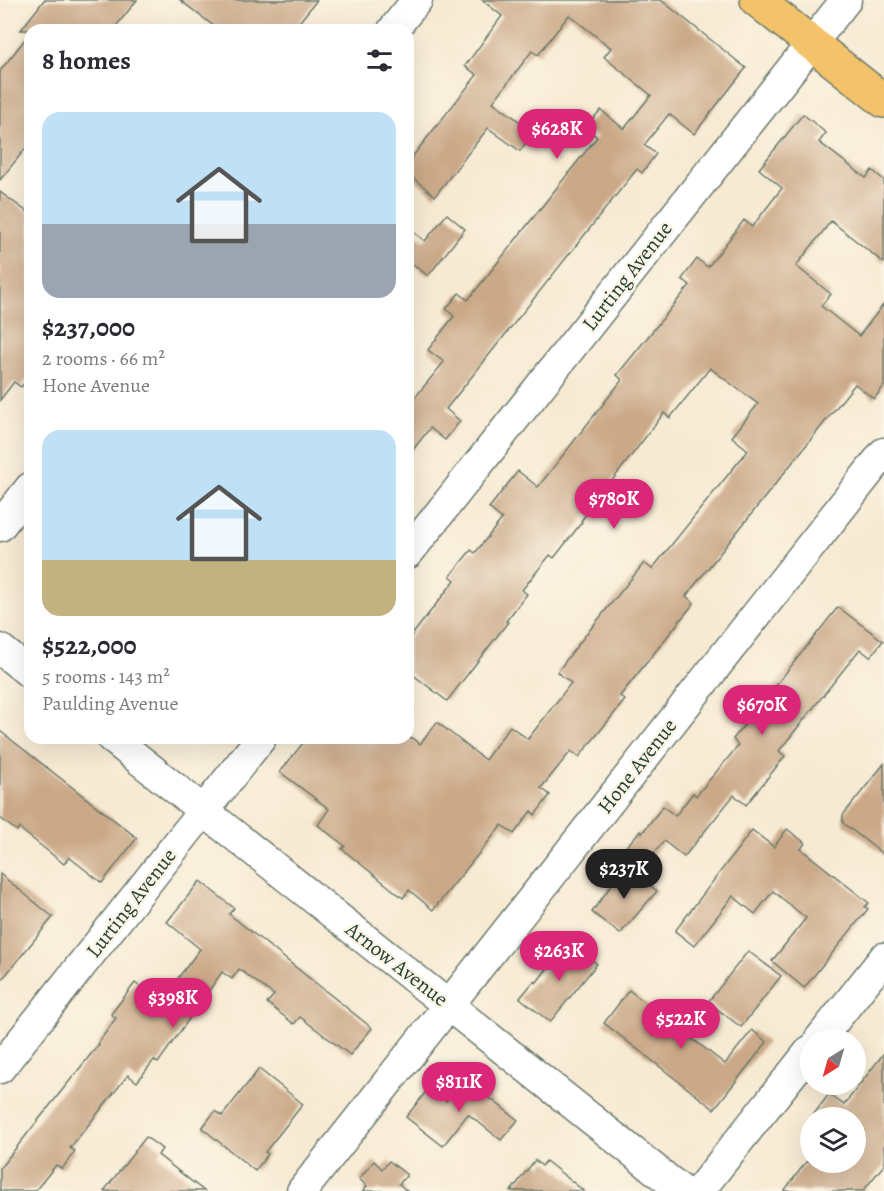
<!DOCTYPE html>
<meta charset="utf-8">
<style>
:root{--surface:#fff;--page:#f2f2f3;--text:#2b2b33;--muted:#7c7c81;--accent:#db2777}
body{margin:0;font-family:Alegreya,serif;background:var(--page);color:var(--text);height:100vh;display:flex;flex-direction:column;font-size:22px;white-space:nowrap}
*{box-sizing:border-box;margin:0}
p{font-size:20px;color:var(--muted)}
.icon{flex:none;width:33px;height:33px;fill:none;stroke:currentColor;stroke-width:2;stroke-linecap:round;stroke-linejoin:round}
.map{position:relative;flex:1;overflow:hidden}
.panel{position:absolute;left:24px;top:24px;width:390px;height:720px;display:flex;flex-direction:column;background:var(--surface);border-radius:18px;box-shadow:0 6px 24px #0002}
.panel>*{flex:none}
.needle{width:39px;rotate:217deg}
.controls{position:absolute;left:800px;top:1029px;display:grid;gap:12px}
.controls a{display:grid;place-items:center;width:66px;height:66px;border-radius:50%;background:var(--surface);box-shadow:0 6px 24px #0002;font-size:30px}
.price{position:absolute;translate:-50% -51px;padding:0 14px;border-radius:21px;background:var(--accent);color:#fff;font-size:20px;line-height:39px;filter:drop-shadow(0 2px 3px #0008)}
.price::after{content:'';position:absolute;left:50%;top:36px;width:18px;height:14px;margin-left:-9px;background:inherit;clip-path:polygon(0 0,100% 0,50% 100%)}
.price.selected{background:#222;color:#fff}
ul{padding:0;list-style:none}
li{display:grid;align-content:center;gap:12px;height:318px;padding:0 18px}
li span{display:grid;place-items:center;height:186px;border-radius:18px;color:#555}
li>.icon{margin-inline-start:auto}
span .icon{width:108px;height:108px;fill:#fffc;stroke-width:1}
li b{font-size:26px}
h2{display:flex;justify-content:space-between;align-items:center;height:72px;padding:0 18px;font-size:26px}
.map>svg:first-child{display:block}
.building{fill:#cba988}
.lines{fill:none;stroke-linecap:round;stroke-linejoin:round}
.minor-casing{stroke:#6b7a6c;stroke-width:33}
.major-casing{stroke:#6b7a6c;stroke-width:36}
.minor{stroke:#fff;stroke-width:30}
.major{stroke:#f4c26a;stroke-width:33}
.labels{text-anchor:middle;stroke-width:5;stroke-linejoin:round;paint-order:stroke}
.street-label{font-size:21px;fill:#1f3d34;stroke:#fcf5e5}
</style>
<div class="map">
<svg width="884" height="1191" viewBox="0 0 884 1191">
<rect width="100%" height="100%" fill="#fcf5e5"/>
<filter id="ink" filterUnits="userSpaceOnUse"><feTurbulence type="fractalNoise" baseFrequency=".0167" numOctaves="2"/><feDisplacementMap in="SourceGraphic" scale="12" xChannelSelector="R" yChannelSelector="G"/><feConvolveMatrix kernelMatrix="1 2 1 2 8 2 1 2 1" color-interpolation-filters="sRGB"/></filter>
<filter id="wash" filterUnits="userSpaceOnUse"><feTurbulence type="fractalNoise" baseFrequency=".008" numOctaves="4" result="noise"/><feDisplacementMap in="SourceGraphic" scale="24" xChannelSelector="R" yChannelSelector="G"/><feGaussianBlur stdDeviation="1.35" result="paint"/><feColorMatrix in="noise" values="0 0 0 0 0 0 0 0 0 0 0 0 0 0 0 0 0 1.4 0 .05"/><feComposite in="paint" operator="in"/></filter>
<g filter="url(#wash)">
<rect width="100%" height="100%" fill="#f7ead3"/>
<g id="blocks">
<!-- building -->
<g class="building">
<polygon points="44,0 137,0 113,30 21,30"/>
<polygon points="180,0 317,0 293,30 219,30"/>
<polygon points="482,0 661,0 746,68 694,134 669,114 644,145 656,154 642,173 637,169 446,409 460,421 445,440 430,428 408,456 408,406 444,362 428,350 454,316 446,309 459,293 468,300 597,137 585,127 601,110 624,129 651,95 604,57 611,48 569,15 538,55 532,51 493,102 534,132 520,151 488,128 435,196 408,174 408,162 477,75 465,66 502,16"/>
<polygon points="30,33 30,143 0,180 0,71"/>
<polygon points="803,114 826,133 819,142 866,178 872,170 884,180 884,263 831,221 796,266 831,294 821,306 859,336 884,304 884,386 874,399 855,384 686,596 694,603 620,696 625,700 579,757 571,751 541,788 550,795 535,815 531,811 514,834 502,825 433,910 409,890 403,898 342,849 345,846 318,825 329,809 280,772 307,738 413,738 420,744 437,722 485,760 510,726 528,739 571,683 557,672 580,642 644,563 652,569 748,450 732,437 758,404 710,368 670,418 664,413 581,521 582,522 554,558 550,555 522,590 527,594 506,621 508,622 447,701 408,671 408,640 455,580 450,576 471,550 475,553 502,519 489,508 518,471 538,487 622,380 617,375 690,285 682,279 697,259 708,267 744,220 752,227 782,188 759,169"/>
<polygon points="0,192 30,214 30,376 21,387 14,382 0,400"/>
<polygon points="447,214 465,229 428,276 408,260 408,228 425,241"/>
<polygon points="838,607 883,641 870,657 860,649 779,751 785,756 746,805 734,795 684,857 664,841 645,864 625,848 640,831 642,833 663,806 675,816 693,793 696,796 738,746 733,739"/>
<polygon points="0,731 137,838 102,883 69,857 64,864 19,828 17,831 0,818"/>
<polygon points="884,764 884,855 843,823 843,815"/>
<polygon points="787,829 805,843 801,849 869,903 865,907 868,909 804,988 772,961 806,918 773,891 755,914 733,896 694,946 675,931 752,830 774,847"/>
<polygon points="625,866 657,891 620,934 592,912"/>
<polygon points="0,874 53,917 0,982"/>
<polygon points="200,881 234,908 229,914 372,1028 350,1055 300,1017 294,1024 267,1003 274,995 239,969 232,979 222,972 158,1063 154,1060 137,1082 128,1075 70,1148 75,1151 62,1169 56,1165 35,1191 0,1191 0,1168 99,1044 98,1043 116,1018 111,1014 135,983 160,1002 200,949 167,922"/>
<polygon points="568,942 597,964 550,1022 520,998 534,981 536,983"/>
<polygon points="748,951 781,976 741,1027 708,1002"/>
<polygon points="629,990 725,1064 752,1030 767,1042 714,1109 604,1023"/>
<polygon points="884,1053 884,1165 863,1191 784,1191 806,1162 855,1162 855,1118 811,1118 829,1094 844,1105"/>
<polygon points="259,1069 303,1104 265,1152 268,1154 255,1171 202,1128 215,1111 222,1116"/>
<polygon points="462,1081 471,1088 473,1085 518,1120 501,1140 468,1114 443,1146 406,1117 429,1088 446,1101"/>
<polygon points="146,1137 162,1149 158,1155 204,1191 104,1191"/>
<polygon points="535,1160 542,1166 546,1161 584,1191 511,1191"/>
<polygon points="374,1161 382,1169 389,1161 407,1175 399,1184 407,1191 363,1191 367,1186 359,1179"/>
</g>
</g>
</g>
<g filter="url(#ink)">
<use href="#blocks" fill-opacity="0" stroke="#6b7a6c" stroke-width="1.5"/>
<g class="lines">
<defs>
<g id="minor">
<polyline points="393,30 417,0"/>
<polyline points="0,526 30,488"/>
<polyline points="408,553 846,0"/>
<polyline points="0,649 30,673"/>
<polyline points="112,738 682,1191"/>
<polyline points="819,1040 884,958"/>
<polyline points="0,1068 261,738"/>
<polyline points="302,1191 884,453"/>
<polyline points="699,1191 810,1051"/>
</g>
<polyline id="major" points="757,0 884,101"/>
</defs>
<!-- minor casing -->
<use href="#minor" class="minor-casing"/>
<!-- major casing -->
<use href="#major" class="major-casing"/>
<!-- minor -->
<use href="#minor" class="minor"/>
<!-- major -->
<use href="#major" class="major"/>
</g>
</g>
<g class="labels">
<!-- street labels -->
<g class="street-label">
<text transform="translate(627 276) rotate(-52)" y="7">Lurting Avenue</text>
<text transform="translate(637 766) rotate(-52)" y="7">Hone Avenue</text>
<text transform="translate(131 903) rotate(-52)" y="7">Lurting Avenue</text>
<text transform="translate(397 964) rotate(38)" y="7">Arnow Avenue</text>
</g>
</g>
</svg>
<div class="controls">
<a><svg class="needle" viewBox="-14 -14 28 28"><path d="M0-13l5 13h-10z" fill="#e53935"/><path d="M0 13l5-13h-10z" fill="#7c7c81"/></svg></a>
<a><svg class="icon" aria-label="layers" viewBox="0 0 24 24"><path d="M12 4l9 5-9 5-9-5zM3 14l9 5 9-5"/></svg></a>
</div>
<b class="price" style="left:557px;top:160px">$628K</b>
<b class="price" style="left:614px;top:530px">$780K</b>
<b class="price" style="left:762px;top:736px">$670K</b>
<b class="price selected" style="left:624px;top:900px">$237K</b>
<b class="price" style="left:559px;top:982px">$263K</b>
<b class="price" style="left:173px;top:1029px">$398K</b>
<b class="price" style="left:681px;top:1050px">$522K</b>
<b class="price" style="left:459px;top:1113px">$811K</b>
<section class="panel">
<h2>8 homes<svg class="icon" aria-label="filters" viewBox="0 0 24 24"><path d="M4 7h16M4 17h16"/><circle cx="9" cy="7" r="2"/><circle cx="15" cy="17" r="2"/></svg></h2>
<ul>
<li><span style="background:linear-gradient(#bfe0f5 60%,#9aa5b1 0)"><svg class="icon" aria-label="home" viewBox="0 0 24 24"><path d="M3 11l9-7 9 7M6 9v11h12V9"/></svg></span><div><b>$237,000</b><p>2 rooms · 66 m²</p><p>Hone Avenue</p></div></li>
<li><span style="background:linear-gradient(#bfe0f5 70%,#c2b280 0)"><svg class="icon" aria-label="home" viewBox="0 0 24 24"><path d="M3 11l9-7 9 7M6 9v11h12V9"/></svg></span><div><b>$522,000</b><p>5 rooms · 143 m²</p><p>Paulding Avenue</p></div></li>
</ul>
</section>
</div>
